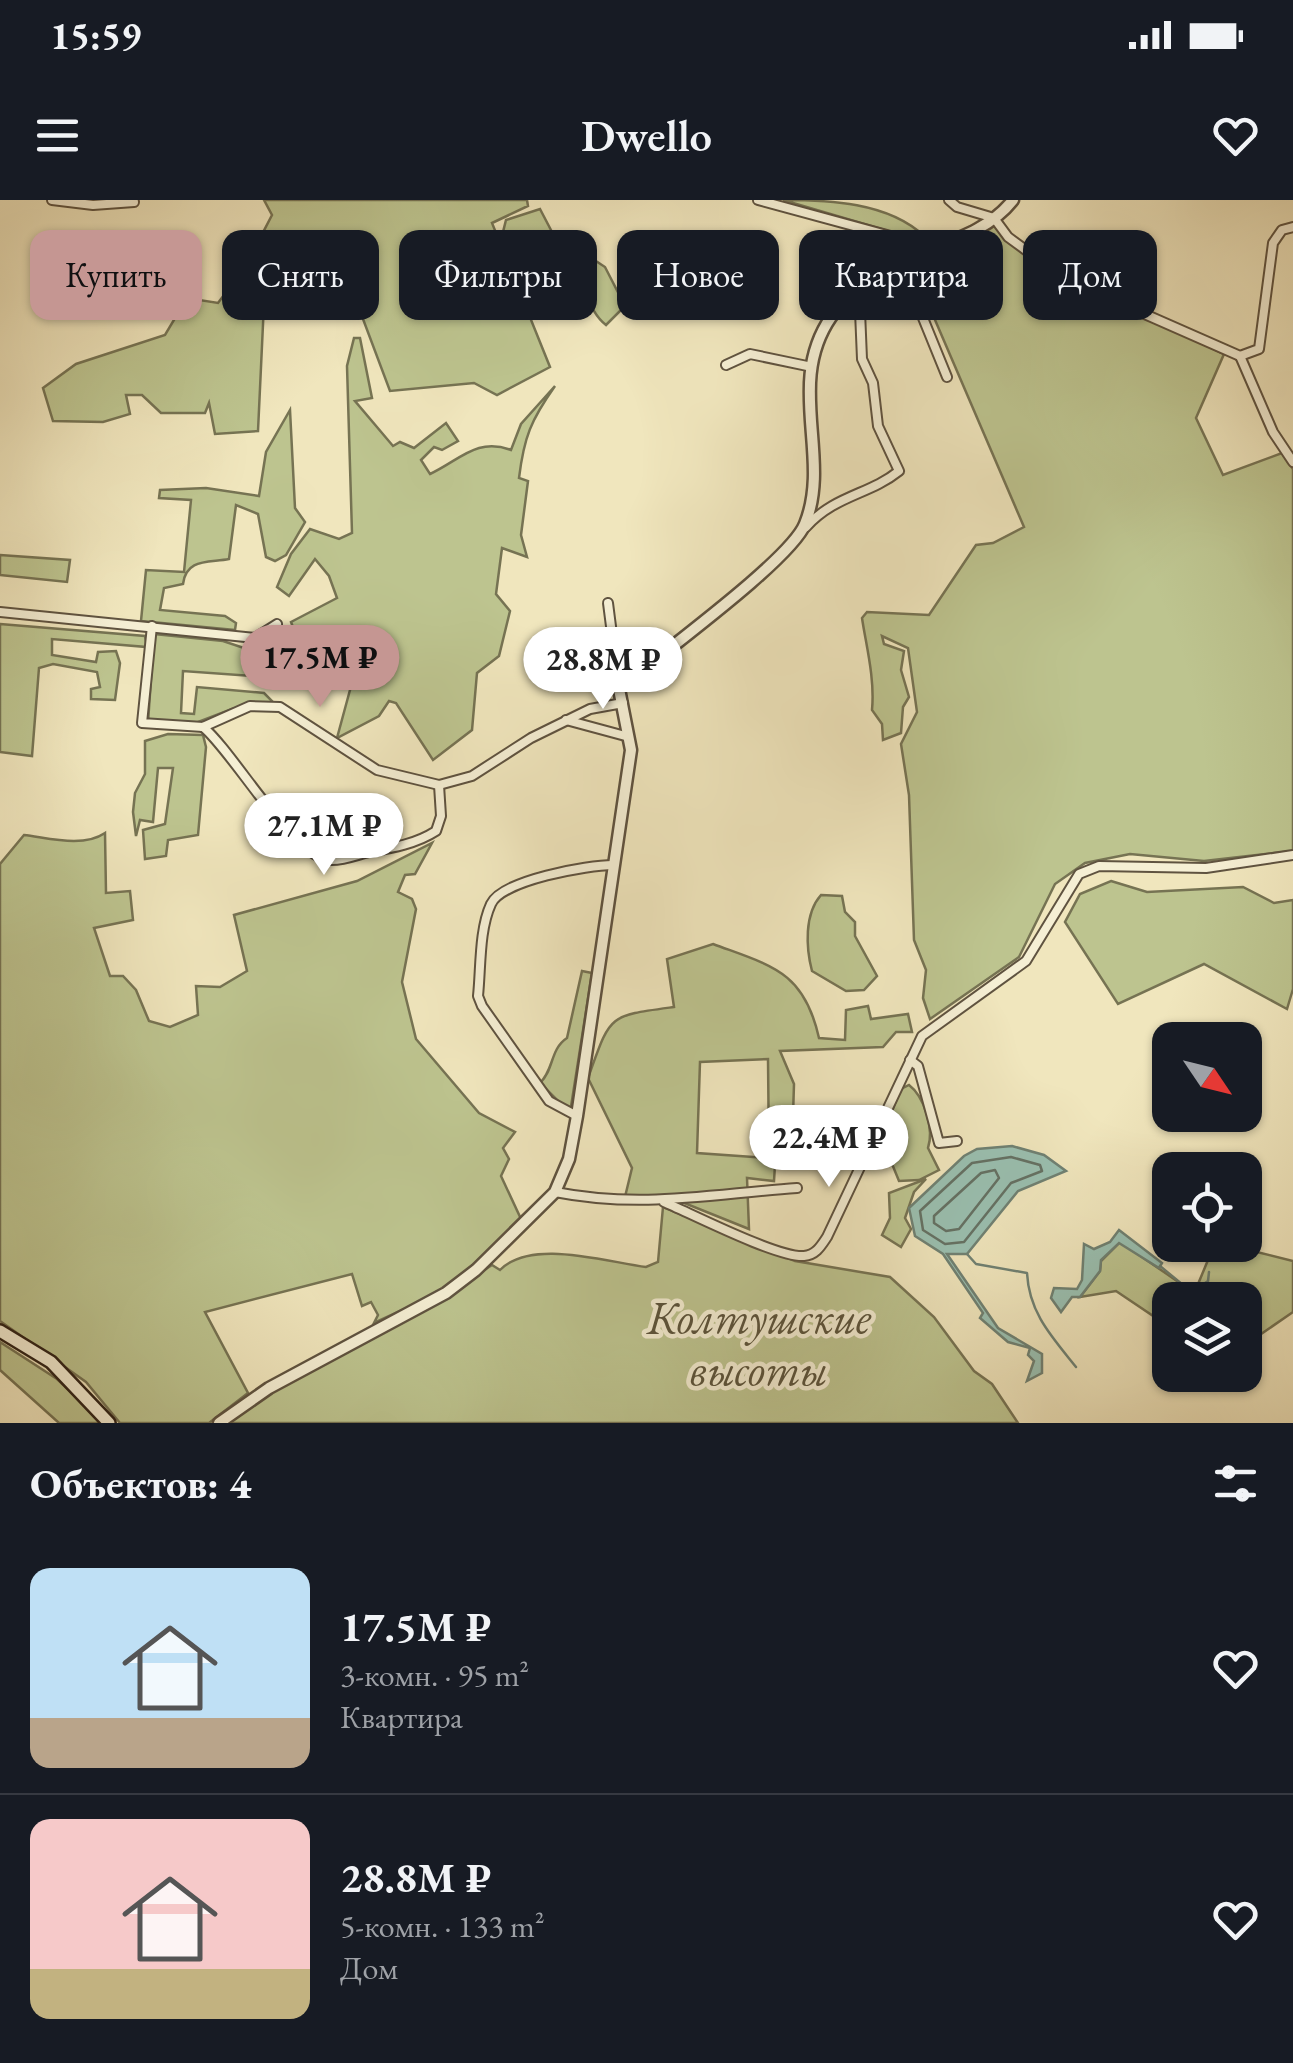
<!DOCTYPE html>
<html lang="ru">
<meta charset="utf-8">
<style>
:root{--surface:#171b24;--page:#242831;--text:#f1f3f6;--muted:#9ea1a6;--line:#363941;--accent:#c59692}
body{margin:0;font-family:"EB Garamond",serif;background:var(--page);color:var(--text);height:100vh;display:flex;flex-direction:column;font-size:38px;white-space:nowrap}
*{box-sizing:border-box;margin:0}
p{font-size:32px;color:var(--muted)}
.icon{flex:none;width:55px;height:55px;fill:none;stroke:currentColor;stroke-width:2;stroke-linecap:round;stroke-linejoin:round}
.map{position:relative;height:1223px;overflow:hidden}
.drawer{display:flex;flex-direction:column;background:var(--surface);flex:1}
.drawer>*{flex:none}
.guide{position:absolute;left:30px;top:30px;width:1235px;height:90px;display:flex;gap:20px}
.needle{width:65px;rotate:125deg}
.tools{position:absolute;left:1152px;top:822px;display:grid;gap:20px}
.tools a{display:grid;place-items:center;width:110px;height:110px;border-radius:20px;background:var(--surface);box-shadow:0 2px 8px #0004;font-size:50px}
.price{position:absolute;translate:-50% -85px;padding:0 22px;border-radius:35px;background:#fff;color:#222;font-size:32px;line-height:65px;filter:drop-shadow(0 2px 5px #0008)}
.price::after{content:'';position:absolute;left:50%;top:60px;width:30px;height:22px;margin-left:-15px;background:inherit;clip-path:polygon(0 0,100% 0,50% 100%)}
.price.on{background:var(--accent);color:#111}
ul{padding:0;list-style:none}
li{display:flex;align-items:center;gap:30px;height:250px;padding:0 30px}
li+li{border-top:2px solid var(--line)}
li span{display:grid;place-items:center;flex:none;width:280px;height:200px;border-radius:20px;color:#555}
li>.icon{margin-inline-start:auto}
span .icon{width:120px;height:120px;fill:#fffc;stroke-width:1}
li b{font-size:42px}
h2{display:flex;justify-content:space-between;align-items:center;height:120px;padding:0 30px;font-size:42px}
.tag{padding:0 35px;border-radius:20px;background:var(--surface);box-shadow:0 2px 8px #0004;font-size:35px;line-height:90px}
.tag.on{background:var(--accent);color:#111}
.status{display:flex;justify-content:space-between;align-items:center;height:70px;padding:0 50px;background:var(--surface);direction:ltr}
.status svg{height:28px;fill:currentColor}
header{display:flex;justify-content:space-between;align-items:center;height:130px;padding:0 30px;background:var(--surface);font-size:45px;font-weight:600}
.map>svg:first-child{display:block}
.green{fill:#bdc48f;stroke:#767353;stroke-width:2.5;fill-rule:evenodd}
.water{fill:#9ac0b1;stroke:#6f8173;stroke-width:2.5}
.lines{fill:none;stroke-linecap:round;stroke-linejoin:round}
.shore{stroke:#647164;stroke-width:2.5}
.stream{stroke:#6f8173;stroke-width:2.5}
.minor-casing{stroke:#5f5340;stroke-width:12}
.tertiary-casing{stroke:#5f5340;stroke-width:15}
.secondary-casing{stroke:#2f2217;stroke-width:16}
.minor{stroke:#f5efd4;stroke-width:8}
.tertiary{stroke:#f5efd4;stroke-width:10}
.secondary{stroke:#f5efd4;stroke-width:11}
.labels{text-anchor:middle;stroke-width:9;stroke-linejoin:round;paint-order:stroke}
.park-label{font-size:45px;font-style:italic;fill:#5a533b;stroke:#f5efd4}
</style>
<div class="status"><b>15:59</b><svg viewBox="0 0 49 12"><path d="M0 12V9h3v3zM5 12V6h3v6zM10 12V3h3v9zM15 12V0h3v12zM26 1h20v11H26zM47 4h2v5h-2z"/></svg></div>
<header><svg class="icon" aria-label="menu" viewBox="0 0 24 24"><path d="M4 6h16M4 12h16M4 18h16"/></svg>Dwello<svg class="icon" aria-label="heart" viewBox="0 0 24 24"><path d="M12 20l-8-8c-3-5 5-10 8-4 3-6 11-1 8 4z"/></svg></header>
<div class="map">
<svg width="1293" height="1223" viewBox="0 0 1293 1223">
<rect width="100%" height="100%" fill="#f0e6bd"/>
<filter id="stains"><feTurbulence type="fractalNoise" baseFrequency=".002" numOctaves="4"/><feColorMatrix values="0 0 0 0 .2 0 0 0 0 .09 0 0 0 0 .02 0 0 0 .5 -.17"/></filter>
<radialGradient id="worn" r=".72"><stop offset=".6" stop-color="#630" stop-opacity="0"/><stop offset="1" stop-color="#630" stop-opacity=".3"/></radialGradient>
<!-- green -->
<g class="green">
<polygon points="264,0 527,0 528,6 492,23 550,167 497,195 474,183 390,191 348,79 281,77 264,103 258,231 215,234 209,203 205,213 161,213 142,195 126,195 130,214 103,222 53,221 43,188 76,164 165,135 187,98 218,103 245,67 272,15"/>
<path d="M 783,0 C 828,0 888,2 924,36 L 922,41 Z"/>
<path d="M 540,9 L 552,32 L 605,67 L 625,106 L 606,125 C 595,117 594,108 586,100 C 568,81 536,70 513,61 L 503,32 L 506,20 Z"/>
<path d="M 994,23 L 1049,71 L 1224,154 L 1196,218 L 1223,275 L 1282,253 L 1293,269 L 1293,651 L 1204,661 L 1130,654 L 1085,663 L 1055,684 L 1019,757 L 930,819 L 923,798 L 926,770 L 914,740 L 909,595 L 901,544 L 917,512 L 908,448 L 882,436 L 884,444 L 904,451 L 901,470 L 909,497 L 903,507 L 901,533 L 883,540 L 882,524 L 872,510 C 875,478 866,445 862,418 L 867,412 L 929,415 L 976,345 L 993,343 L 1024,327 L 914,71 L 929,54 Z"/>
<path d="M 354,138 L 360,138 L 372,198 L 355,201 L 393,246 L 400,242 L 414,248 L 446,223 L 458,241 L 442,250 L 434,247 L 421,260 L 430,274 C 460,260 477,237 511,250 L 521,224 L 555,186 C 531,220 524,237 519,278 L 528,281 L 521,335 L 527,357 L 502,348 L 496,394 L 510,411 L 499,456 L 477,473 L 472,530 L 433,560 L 396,503 L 389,501 L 379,516 L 337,538 L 350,490 L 367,466 L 349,451 L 343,435 L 296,435 L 291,422 L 337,398 L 329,376 L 315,359 L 289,396 L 277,387 L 291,354 L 310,329 L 339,339 L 352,333 L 347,166 Z"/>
<path d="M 290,210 L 295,308 L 305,322 L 286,355 L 275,361 L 266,357 L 258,314 L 236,305 L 229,359 C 209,363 186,358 183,384 L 164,388 L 160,410 L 225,416 L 236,423 L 235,430 L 141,421 L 146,370 L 184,372 L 191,300 L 159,298 L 160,290 L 206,288 L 259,296 L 266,252 Z"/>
<polygon points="0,355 70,360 67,382 0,375"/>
<polygon points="0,424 145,436 147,447 52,439 52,455 96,462 98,452 116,451 120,463 115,500 91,499 91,489 100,487 97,472 53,464 39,468 32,556 0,552"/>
<polygon points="154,434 223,441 247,449 251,458 275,467 280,480 271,486 268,477 183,471 181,513 194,514 197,487 264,493 274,503 232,509 193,524 148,523"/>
<polygon points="168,534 203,535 206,547 198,635 168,640 166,656 145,659 143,630 165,624 173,568 158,568 153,622 140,620 136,636 133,612 135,593 145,574 145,541"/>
<path d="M 105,633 L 106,693 L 130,691 L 133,720 L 94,728 L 110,776 L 123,776 L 136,790 L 149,821 L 170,827 L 198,815 L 196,786 L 220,787 L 247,771 L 234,715 L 357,681 L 432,643 L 415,674 L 405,675 L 398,692 L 412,699 L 416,709 L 402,782 L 416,839 L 479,913 L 515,932 L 503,948 L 509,959 L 501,976 L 521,1019 L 449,1090 L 436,1092 L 434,1103 L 492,1065 L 500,1070 C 531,1038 606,1062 646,1067 L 658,1062 L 663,1007 L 795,1061 L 890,1077 L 934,1117 L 974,1171 L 992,1184 L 1018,1223 L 226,1223 L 260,1198 L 433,1096 L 374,1123 L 378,1115 L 371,1102 L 362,1106 L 352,1074 L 205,1112 L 248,1193 L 209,1223 L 120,1223 L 86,1182 L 0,1121 L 0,664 L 24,635 C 49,638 83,648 105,633 Z"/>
<polygon points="1111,681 1147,692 1243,687 1274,703 1293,700 1293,789 1287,809 1204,764 1118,804 1065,722 1080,694"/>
<path d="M 821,695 L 842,696 L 845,712 L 855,722 L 855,736 L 877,776 L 864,790 L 846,791 L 812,771 C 806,748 804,714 821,695 Z"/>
<path d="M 713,744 C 772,766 804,771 819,838 L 845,840 L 846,810 L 868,806 L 871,819 L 908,814 L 912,832 L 896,832 L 883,847 L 780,851 L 794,884 L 793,916 L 778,917 L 774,981 L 747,978 L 749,1029 L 667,996 L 624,1001 L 632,968 L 588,878 C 611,814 607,816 674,807 L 667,759 ZM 768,859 L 769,958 L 697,953 L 700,862 Z"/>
<path d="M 582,771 L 592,773 L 570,913 L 540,883 C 554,870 550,849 567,838 Z"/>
<path d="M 909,885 C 925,897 934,930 928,948 L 939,970 L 919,980 L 899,981 L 881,937 L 901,889 Z"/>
<polygon points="926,979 914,992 905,1018 911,1029 901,1047 882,1035 890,1018 889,993"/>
<polygon points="1120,1042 1183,1085 1196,1089 1208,1060 1241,1048 1293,1061 1293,1112 1251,1141 1251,1151 1245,1154 1245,1100 1170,1100 1170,1134 1162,1122 1116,1091 1080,1097 1100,1071 1101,1061"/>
<polygon points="0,1142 57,1179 104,1223 59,1223 0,1170"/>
</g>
<!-- water -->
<g class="water">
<polygon points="1012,946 1044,955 1066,971 1018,991 967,1054 947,1054 998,1128 1042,1154 1042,1173 1027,1181 1034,1161 1028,1155 1030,1148 1008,1142 980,1118 983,1113 943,1054 915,1036 909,1008 964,956 977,949"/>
<polygon points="1119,1030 1162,1063 1159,1068 1119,1043 1101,1060 1100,1071 1080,1097 1072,1097 1061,1112 1051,1098 1054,1088 1077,1089 1082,1080 1084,1044 1094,1049 1110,1042"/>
</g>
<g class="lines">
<!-- shore -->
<g class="shore">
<polygon points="1011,957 1040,965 1042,971 1011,983 964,1042 945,1044 923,1030 920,1011 972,963"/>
<polygon points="995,970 999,978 959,1029 946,1031 934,1023 934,1016 981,973"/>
</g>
<!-- stream -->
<g class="stream">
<path d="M 967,1054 L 976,1064 L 1027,1073 C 1029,1113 1052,1137 1076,1167"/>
<polyline points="1160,1066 1183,1085 1196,1089 1208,1081 1209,1072"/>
</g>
<defs>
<g id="minor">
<polyline points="52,0 93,5 134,2"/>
<polyline points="758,0 931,47"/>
<polyline points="949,0 957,7 994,18 1008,37 1065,79 1240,156 1259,149 1273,43 1282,30 1293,27"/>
<polyline points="899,59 947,177"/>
<polyline points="1240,156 1273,232 1293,262"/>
<polyline points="726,165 750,154 812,167"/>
<path d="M 806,327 C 835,295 869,295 899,271 L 878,226 L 873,183 L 862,159 L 860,111 L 866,84"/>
<polyline points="608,403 619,489"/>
<polyline points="0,412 255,438 277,424"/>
<polyline points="152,426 142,523 203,527"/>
<polyline points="566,520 629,537"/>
<polyline points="203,527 250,506 280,507 377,570 439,585 472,576 531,538 590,509 623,503"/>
<path d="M 203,527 C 233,551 294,659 330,660 C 342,661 357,655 369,652 C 392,648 416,644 436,631 L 441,616 L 439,585"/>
<polyline points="910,860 918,866 939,943 957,941"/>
<path d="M 577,916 L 549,901 L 482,806 L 478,796 C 481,768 479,730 491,704 C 502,680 588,665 613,665"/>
<path d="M 555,992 C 642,1009 711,994 797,988"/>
<path d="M 664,1002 C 692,1014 778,1058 804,1056 C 816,1055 821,1046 827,1037 L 922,836 L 1026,761 L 1079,674 L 1099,666 L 1206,668 L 1293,655"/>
</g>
<path id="tertiary" d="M 219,1223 L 269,1188 L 446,1093 L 476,1070 L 555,992 L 569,959 L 577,916 L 631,550 L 619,489 C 656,457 790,361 805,324 C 832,257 785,184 831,117 C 881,44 970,55 1013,0"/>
<polyline id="secondary" points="0,1131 51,1162 109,1223"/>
</defs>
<!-- minor casing -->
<use href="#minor" class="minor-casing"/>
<!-- tertiary casing -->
<use href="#tertiary" class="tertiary-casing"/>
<!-- secondary casing -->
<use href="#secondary" class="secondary-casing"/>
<!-- minor -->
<use href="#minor" class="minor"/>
<!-- tertiary -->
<use href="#tertiary" class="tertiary"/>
<!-- secondary -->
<use href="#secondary" class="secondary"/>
</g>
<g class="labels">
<!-- park labels -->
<g class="park-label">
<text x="759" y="1133">Колтушские<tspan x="759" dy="52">высоты</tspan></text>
</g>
</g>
<rect width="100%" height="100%" filter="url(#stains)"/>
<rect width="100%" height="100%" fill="url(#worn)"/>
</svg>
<div class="tools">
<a><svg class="needle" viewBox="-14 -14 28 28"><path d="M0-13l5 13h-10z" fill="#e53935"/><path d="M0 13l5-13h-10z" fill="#9ea1a6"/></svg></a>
<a><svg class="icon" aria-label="locate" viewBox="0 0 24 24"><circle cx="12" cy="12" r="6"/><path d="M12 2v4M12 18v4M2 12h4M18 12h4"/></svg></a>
<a><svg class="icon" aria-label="layers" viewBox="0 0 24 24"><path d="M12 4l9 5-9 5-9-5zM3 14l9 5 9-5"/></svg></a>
</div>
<b class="price on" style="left:320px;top:510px">17.5M ₽</b>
<b class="price" style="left:603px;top:512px">28.8M ₽</b>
<b class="price" style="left:324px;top:678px">27.1M ₽</b>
<b class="price" style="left:829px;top:990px">22.4M ₽</b>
<div class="guide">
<a class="tag on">Купить</a>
<a class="tag">Снять</a>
<a class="tag">Фильтры</a>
<a class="tag">Новое</a>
<a class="tag">Квартира</a>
<a class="tag">Дом</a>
</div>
</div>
<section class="drawer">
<h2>Объектов: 4<svg class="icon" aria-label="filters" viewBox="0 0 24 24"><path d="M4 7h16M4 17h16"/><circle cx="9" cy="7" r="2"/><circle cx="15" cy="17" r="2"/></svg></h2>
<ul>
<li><span style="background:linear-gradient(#bfe0f5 75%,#b9a48a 0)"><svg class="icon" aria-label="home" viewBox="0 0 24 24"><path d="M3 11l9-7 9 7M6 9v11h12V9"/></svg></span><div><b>17.5M ₽</b><p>3-комн. · 95 m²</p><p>Квартира</p></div><svg class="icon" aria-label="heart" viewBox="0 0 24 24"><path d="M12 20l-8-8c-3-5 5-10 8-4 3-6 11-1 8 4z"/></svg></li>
<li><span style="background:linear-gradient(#f6c9c9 75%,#c2b280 0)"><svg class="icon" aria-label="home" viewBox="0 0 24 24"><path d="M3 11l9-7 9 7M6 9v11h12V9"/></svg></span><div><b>28.8M ₽</b><p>5-комн. · 133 m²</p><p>Дом</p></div><svg class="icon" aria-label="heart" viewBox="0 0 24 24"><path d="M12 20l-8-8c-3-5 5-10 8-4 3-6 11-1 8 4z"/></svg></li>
</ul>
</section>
